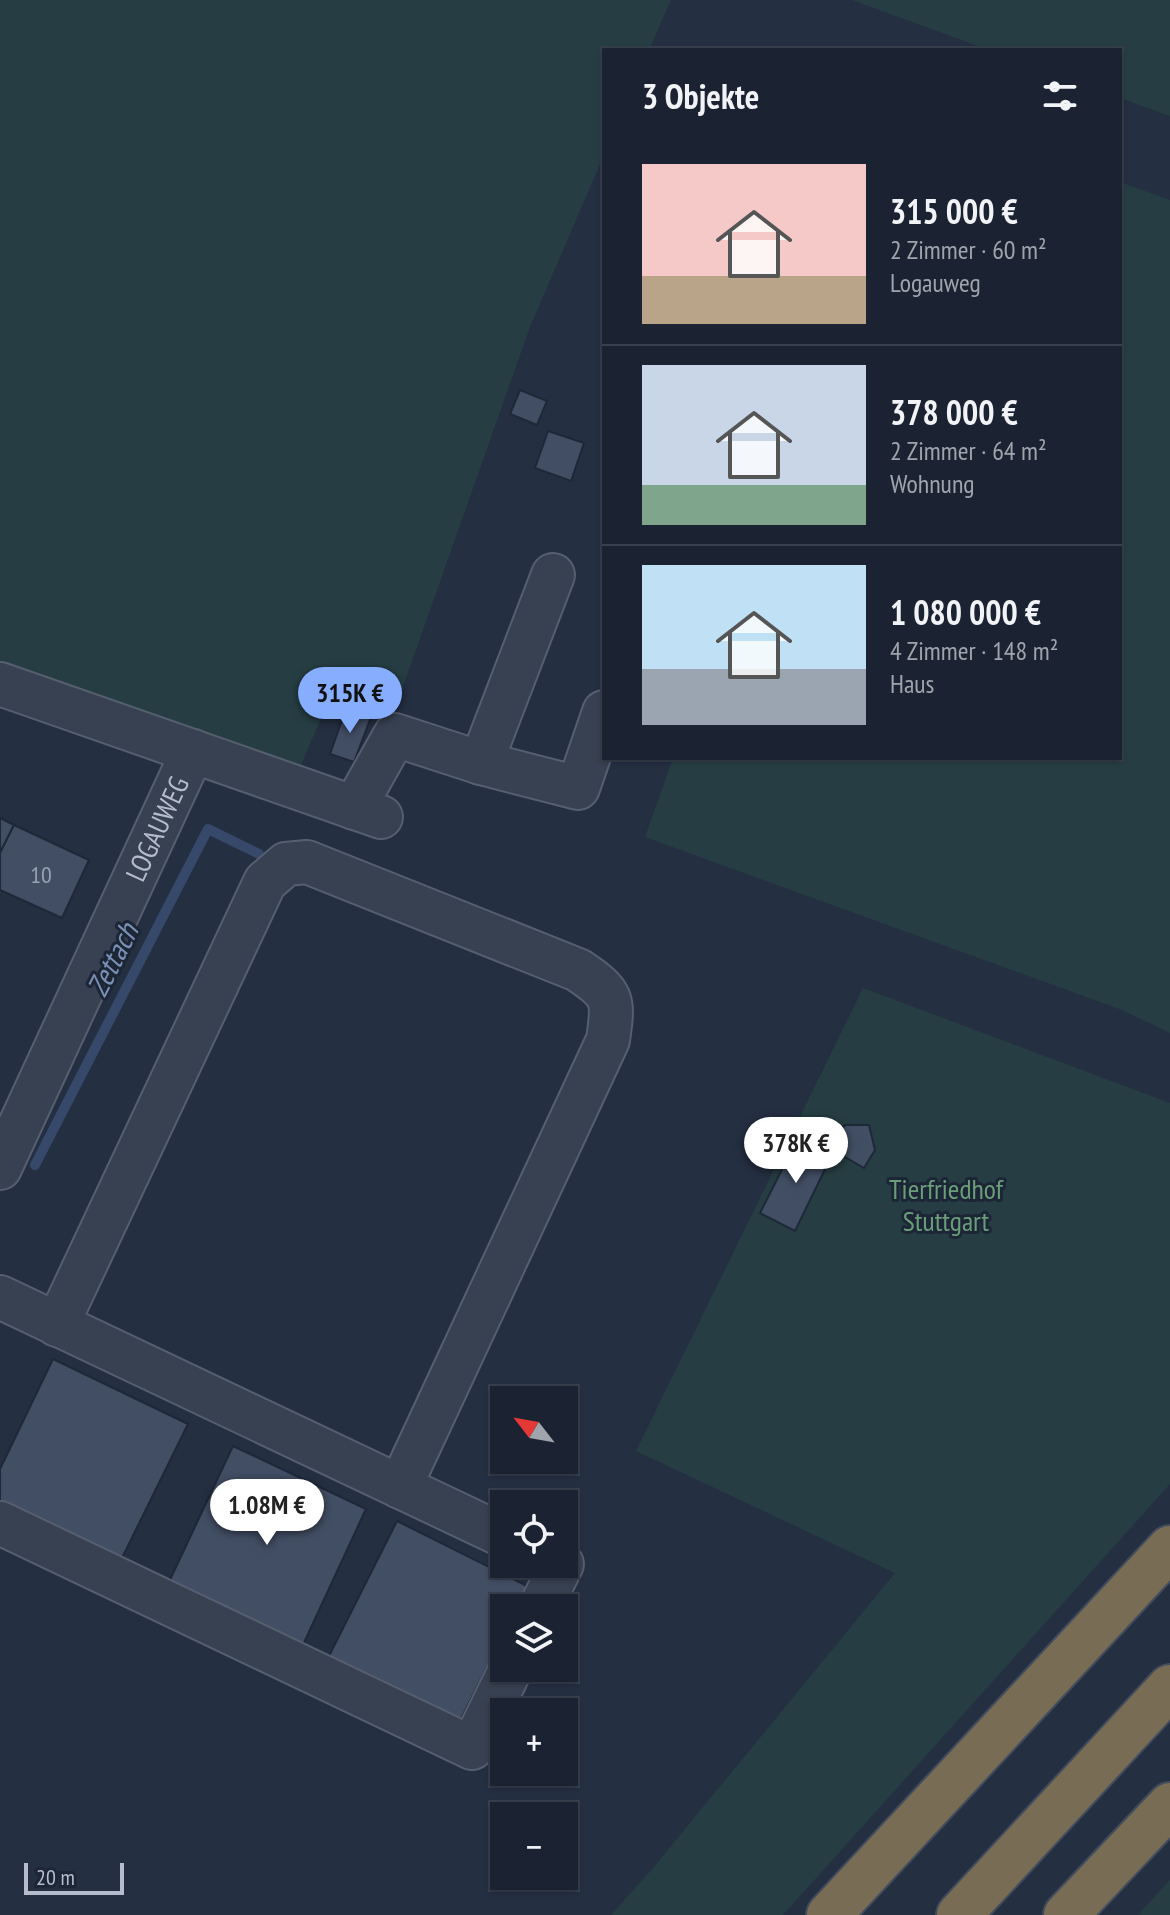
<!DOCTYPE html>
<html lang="de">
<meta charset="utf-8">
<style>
:root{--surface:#1b2332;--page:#282f3e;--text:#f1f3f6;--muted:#a0a4ac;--line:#39404d;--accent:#87aefe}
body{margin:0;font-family:"PT Sans Narrow",sans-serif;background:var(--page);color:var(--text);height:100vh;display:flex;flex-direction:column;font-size:30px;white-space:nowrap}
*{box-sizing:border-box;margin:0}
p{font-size:26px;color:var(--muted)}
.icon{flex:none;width:44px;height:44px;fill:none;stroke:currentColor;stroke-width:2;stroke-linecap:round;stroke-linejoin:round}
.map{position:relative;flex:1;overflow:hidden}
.details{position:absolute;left:602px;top:48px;width:520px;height:712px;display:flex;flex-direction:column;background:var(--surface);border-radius:0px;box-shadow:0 2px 6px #0004,0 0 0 2px var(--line)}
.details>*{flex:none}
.needle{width:52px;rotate:301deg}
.buttons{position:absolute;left:490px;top:1386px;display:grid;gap:16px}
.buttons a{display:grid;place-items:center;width:88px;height:88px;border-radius:0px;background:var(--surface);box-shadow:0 2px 6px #0004,0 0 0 2px var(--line);font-size:40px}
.scale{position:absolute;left:24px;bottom:20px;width:100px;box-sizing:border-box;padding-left:8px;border:4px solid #b5bccc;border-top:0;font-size:22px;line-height:28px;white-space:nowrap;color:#b5bccc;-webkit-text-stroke:6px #1d2636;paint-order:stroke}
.price{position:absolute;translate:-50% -68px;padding:0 18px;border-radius:28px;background:#fff;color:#222;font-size:26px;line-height:52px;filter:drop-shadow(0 2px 4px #0008)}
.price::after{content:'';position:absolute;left:50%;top:48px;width:24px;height:18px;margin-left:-12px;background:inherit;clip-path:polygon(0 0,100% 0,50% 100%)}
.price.selected{background:var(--accent);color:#111}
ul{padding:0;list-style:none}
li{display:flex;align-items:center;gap:24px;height:200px;padding:0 40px}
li+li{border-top:2px solid var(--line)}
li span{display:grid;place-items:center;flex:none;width:224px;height:160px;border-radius:0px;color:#555}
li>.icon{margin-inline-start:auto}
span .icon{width:96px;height:96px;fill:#fffc;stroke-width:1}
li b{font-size:34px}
h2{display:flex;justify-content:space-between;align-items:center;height:96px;padding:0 40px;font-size:34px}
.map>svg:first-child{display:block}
.green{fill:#263e43}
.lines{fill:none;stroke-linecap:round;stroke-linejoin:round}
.stream{stroke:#37496a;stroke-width:10}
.building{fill:#424e64;stroke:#1f2838;stroke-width:2}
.minor-casing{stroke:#565f6f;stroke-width:46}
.highway-casing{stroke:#434c5c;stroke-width:48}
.minor{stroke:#384151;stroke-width:42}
.highway{stroke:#786c55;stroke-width:44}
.labels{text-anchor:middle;stroke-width:6;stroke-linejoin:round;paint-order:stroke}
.number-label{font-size:24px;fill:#98a0b2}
.street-label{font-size:28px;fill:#b5bccc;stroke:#1d2636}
.park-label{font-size:28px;fill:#6a9e79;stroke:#1d2636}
.water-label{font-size:30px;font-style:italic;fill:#7b90b5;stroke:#1d2636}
</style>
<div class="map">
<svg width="1170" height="1915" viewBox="0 0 1170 1915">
<rect width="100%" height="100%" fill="#242f42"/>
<!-- green -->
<g class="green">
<polygon points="0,0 671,0 649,50 604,50 604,155 530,327 394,712 337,681 292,786 0,668"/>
<polygon points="852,0 1170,0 1170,116 1120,98 1120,50 989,50"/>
<polygon points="1120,182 1170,200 1170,1033 1122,1010 645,837 673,758 1120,758"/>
<polygon points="863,988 1170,1103 1170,1484 783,1915 611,1915 653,1868 895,1573 636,1451"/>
<polygon points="1170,1880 1170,1915 1138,1915"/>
</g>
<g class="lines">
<!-- stream -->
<polyline class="stream" points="35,1165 208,829 259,854"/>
</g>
<!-- building -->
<g class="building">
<polygon points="520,390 547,401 537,425 510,414"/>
<polygon points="548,431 584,443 571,481 535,468"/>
<polygon points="346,709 371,717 354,762 330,754"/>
<polygon points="0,818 14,825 0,853"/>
<polygon points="14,825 89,860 62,918 0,890 0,853"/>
<polygon points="845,1125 869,1125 875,1150 864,1168 826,1146"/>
<polygon points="797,1140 831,1157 795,1231 760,1213"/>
<polygon points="53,1359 188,1424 121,1560 0,1502 0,1469"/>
<polygon points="233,1446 366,1509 302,1647 168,1584"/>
<polygon points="397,1521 527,1586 516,1608 504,1608 504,1633 459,1723 328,1658"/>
</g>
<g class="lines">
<defs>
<g id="minor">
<polyline points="0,684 381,817"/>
<polyline points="481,763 553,575"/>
<polyline points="354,808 395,735 481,763 578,788 604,712"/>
<path id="s1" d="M 0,1168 L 193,751"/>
<polyline points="0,1297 504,1536"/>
<path d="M 57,1325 L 265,882 L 286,864 L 307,862 L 578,970 C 614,994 614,999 608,1040 L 400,1487"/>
<polyline points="0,1523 472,1748 511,1668"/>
<polyline points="540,1608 562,1564"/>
</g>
<g id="highway">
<polyline points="829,1915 1170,1548"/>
<polyline points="959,1915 1170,1687"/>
<polyline points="1066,1915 1170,1805"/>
</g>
</defs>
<!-- minor casing -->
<use href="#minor" class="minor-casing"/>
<!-- highway casing -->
<use href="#highway" class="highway-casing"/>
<!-- minor -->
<use href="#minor" class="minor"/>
<!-- highway -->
<use href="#highway" class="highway"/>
</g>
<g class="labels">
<!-- number labels -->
<g class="number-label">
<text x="41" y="883">10</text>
</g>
<!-- street labels -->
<g class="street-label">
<text dy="10" stroke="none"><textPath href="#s1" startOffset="374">LOGAUWEG</textPath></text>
</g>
<!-- park labels -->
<g class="park-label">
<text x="946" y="1199">Tierfriedhof<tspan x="946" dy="32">Stuttgart</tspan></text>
</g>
<!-- water labels -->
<g class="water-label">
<text transform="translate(113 960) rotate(-63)" y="10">Zettach</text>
</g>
</g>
</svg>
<div class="buttons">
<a><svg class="needle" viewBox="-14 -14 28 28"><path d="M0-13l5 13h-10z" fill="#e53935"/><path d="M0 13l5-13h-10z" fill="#a0a4ac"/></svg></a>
<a><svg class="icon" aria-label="locate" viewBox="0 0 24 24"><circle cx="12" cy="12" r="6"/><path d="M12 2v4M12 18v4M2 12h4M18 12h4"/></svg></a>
<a><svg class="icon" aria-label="layers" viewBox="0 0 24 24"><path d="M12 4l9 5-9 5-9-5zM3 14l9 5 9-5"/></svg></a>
<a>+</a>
<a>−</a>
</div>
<div class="scale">20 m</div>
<b class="price selected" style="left:350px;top:735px">315K €</b>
<b class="price" style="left:796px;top:1185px">378K €</b>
<b class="price" style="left:267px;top:1547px">1.08M €</b>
<section class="details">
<h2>3 Objekte<svg class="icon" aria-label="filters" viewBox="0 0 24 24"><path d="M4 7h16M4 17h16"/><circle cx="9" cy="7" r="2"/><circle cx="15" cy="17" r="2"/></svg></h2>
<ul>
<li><span style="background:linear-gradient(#f6c9c9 70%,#b9a48a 0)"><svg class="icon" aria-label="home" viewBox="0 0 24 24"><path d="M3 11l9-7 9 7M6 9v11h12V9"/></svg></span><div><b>315 000 €</b><p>2 Zimmer · 60 m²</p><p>Logauweg</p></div></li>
<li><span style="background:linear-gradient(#c9d6e8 75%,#7fa58c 0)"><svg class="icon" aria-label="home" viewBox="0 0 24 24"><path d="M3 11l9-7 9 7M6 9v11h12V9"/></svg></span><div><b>378 000 €</b><p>2 Zimmer · 64 m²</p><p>Wohnung</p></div></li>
<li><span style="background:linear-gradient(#bfe0f5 65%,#9aa5b1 0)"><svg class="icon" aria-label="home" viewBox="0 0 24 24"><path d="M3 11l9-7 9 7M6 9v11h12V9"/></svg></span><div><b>1 080 000 €</b><p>4 Zimmer · 148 m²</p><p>Haus</p></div></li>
</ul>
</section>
</div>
